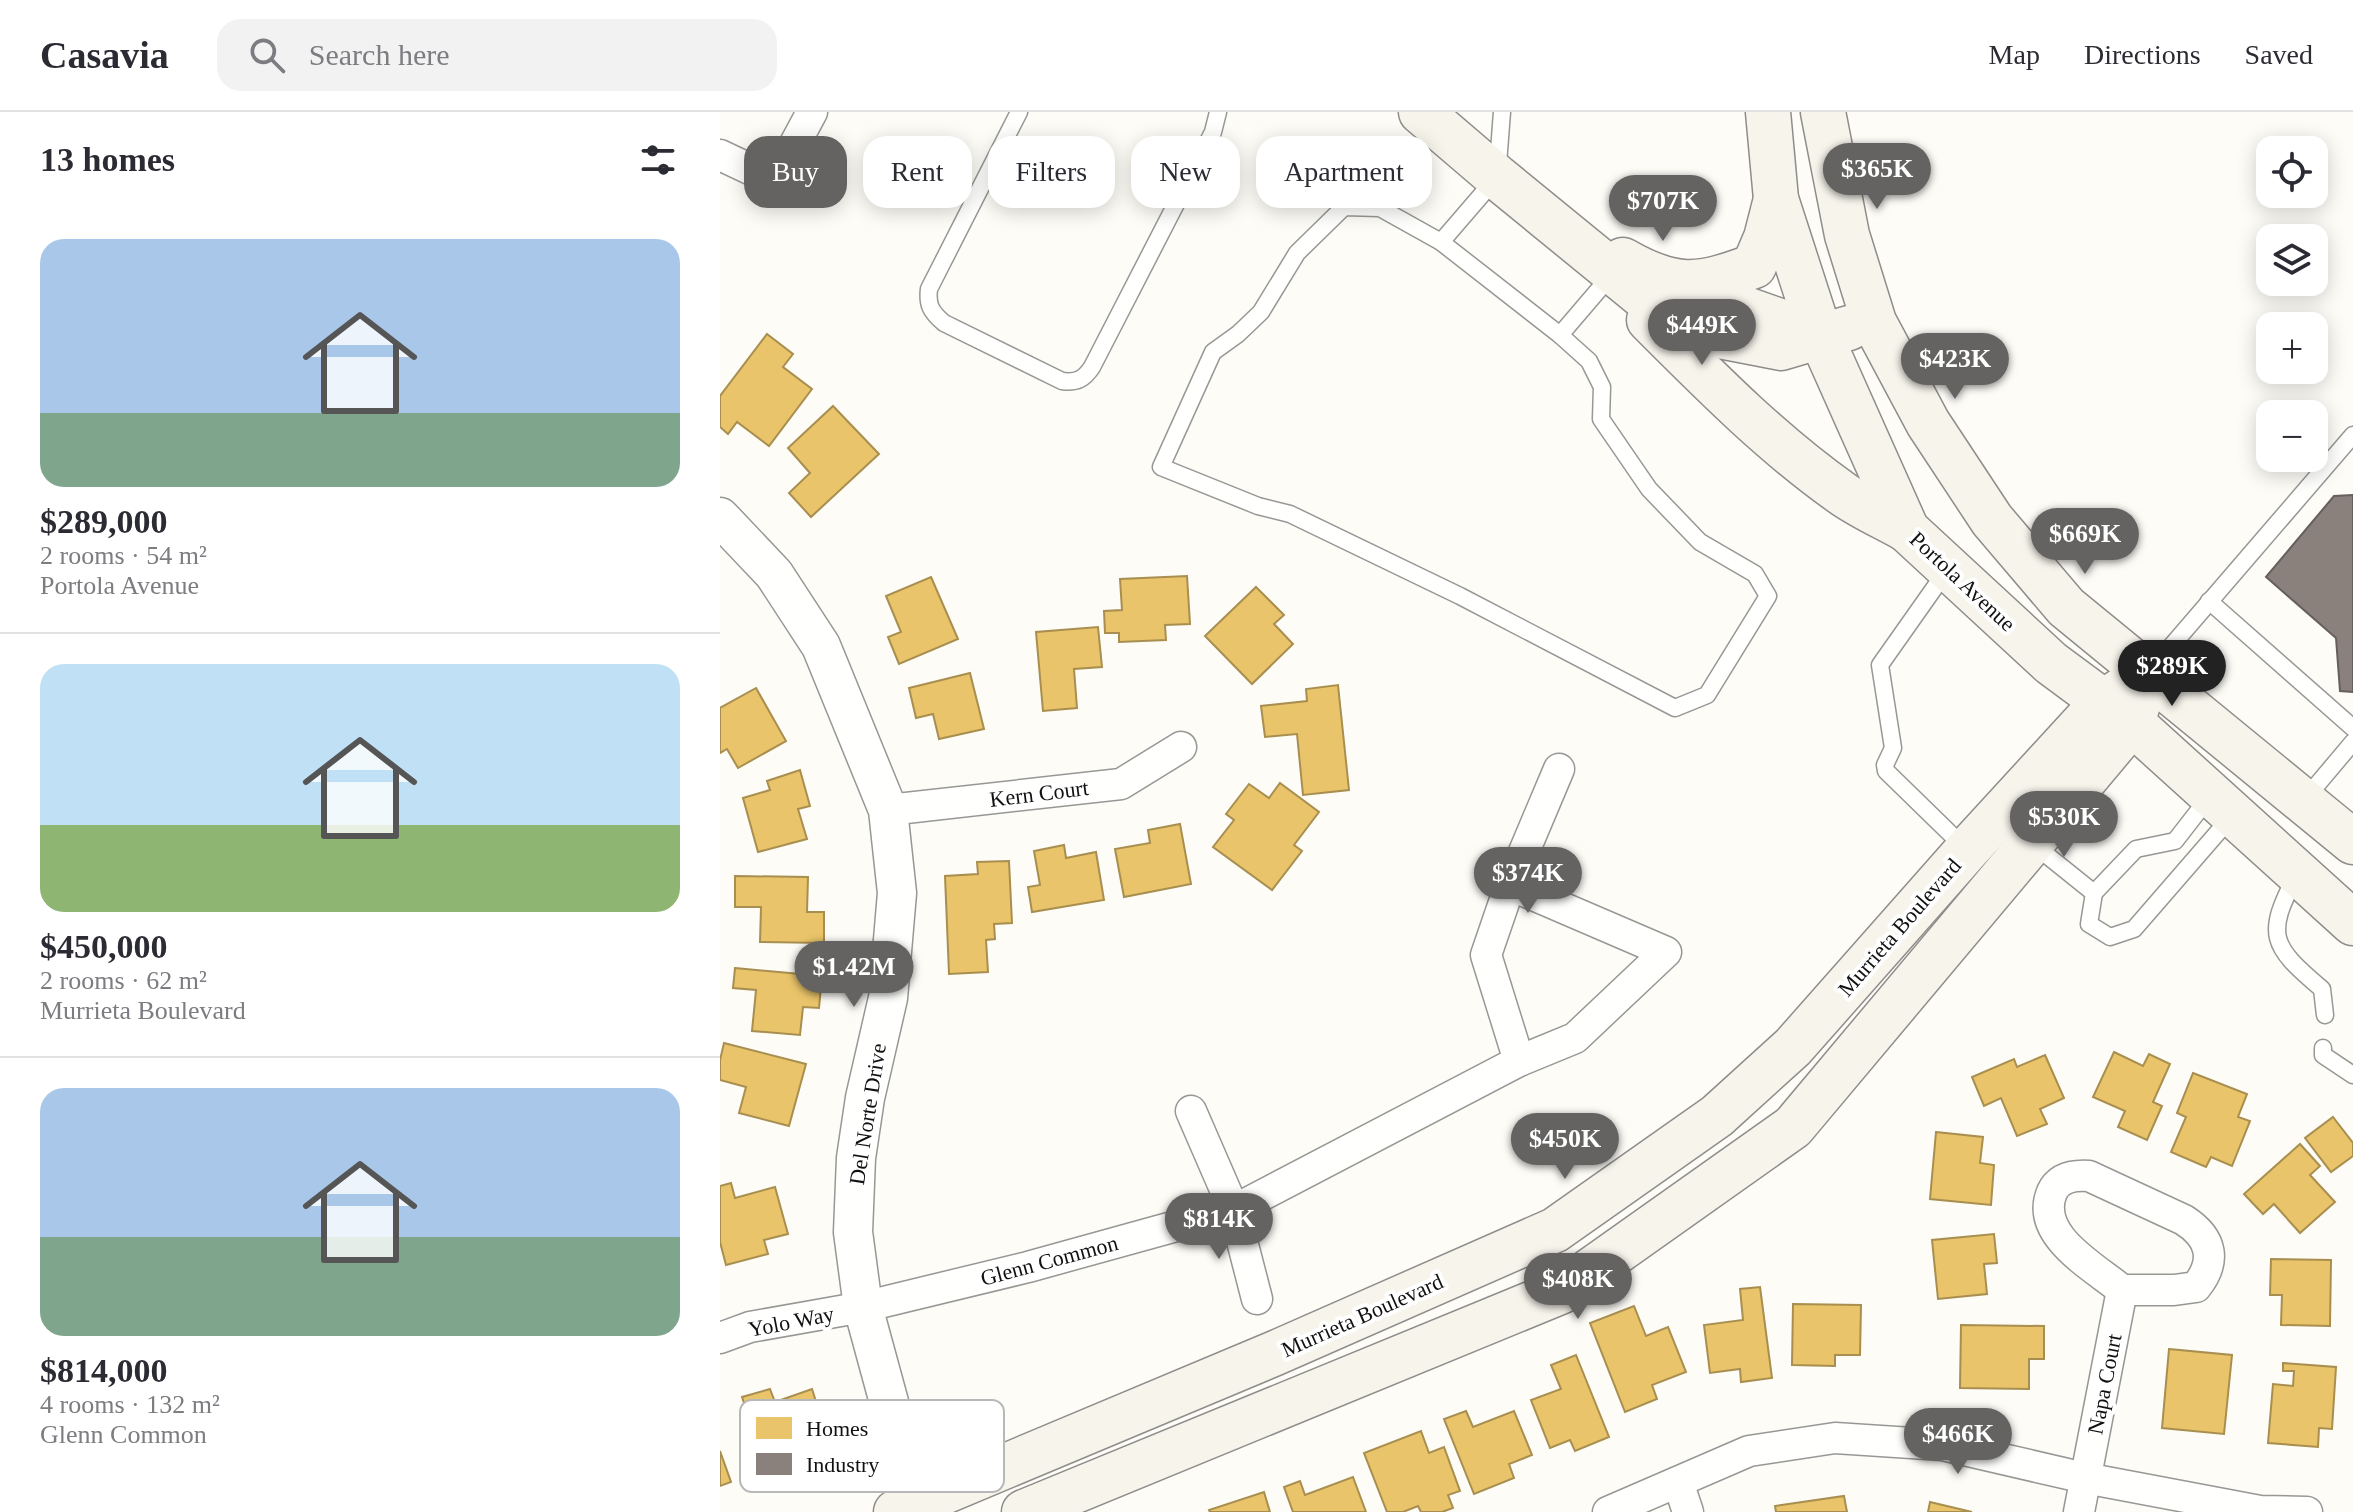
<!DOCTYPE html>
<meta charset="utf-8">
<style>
:root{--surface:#fff;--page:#f2f2f3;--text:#2b2b33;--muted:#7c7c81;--line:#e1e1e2;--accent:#646362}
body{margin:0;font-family:"Times New Roman",serif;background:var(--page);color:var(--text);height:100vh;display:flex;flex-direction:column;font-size:30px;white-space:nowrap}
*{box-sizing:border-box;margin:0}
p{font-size:26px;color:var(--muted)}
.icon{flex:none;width:44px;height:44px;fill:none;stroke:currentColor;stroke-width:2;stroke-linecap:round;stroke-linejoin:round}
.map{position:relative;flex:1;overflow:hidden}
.panel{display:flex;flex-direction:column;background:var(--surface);width:720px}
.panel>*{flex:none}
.top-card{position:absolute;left:24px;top:24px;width:760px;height:72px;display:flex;gap:16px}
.tools{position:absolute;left:1536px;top:24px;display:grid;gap:16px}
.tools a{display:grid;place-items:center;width:72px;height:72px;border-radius:16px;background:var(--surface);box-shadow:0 4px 20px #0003;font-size:40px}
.price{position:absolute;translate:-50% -68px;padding:0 18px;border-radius:28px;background:var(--accent);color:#fff;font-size:26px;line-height:52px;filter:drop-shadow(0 2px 4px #0008)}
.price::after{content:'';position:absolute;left:50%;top:48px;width:24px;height:18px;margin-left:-12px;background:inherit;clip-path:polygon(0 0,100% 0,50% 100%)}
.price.selected{background:#222;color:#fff}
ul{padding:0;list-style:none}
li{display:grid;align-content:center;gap:16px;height:424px;padding:0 40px}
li+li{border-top:2px solid var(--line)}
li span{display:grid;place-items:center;height:248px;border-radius:24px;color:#555}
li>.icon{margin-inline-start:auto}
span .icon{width:144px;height:144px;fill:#fffc;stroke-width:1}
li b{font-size:34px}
h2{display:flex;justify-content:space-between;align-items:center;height:96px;padding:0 40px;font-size:34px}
.chip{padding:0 28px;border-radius:24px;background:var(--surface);box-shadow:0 4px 20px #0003;font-size:28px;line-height:72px}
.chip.selected{background:var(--accent);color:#fff}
header{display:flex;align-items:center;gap:48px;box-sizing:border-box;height:112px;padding:0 40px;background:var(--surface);border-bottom:2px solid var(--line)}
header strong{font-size:38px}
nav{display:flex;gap:44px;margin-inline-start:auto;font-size:28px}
.search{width:560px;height:72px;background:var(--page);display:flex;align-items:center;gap:20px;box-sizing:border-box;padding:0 28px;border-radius:24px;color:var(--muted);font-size:30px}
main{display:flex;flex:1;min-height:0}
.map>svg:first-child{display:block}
.homes{fill:#e9c46a;stroke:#a88e4f;stroke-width:2}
.industry{fill:#8a817c;stroke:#665f5c;stroke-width:2}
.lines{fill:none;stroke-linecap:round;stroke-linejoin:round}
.service-casing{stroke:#979795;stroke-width:19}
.minor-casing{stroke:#979795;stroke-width:33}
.tertiary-casing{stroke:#979795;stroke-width:41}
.secondary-casing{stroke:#8e8d8b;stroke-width:47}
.service{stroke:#fffffe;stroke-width:16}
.minor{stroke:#fffffe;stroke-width:30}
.tertiary{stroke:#fffffe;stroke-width:38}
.secondary{stroke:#f6f4eb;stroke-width:44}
.labels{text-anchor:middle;stroke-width:8;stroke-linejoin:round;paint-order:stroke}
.street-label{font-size:22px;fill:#111;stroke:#fff}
.key{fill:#fff;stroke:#b8b8b8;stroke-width:2}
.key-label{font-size:22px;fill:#111}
</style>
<header>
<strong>Casavia</strong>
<div class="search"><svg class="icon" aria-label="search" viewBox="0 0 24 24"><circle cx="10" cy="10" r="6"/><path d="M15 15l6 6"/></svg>Search here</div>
<nav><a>Map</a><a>Directions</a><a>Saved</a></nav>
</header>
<main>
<section class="panel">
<h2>13 homes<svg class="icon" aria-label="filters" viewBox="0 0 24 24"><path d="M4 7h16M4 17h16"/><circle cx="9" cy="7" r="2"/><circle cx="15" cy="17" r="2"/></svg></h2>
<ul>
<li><span style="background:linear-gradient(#a9c7e8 70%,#7fa58c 0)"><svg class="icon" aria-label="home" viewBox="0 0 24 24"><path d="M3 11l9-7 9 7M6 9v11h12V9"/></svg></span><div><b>$289,000</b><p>2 rooms · 54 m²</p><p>Portola Avenue</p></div></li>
<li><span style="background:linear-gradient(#bfe0f5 65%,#8fb573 0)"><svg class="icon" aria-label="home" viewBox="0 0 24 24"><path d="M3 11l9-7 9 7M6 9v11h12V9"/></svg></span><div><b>$450,000</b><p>2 rooms · 62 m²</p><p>Murrieta Boulevard</p></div></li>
<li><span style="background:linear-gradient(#a9c7e8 60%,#7fa58c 0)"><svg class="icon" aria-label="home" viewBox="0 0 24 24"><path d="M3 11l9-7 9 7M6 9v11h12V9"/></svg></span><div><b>$814,000</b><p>4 rooms · 132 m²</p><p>Glenn Common</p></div></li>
</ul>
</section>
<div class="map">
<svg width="1633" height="1400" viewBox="0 0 1633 1400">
<rect width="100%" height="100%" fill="#fdfcf7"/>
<!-- homes -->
<g class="homes">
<polygon points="47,222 73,242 63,255 92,277 49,334 17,310 8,322 0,315 0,284"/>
<polygon points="113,294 159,342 91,405 69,381 90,361 68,336"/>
<polygon points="467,464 470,512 445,513 446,528 399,530 399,521 385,521 384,499 402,498 400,467"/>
<polygon points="211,465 238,527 179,552 168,525 181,520 166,484"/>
<polygon points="536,475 564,503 554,512 573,532 532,572 485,524"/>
<polygon points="378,515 382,555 354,557 357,596 323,599 316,520"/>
<polygon points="250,561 264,617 219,627 213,602 196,606 189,576"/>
<polygon points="618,573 629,678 583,683 577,622 545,625 541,594 587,589 586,577"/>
<polygon points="36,576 66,629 18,656 7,637 0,641 0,596"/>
<polygon points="80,658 90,694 78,697 87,727 38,740 23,686 50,678 47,669"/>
<polygon points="560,671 599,700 574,733 582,739 552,778 493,735 514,708 506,702 529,672 549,686"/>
<polygon points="460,712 471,772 404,785 395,737 430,731 428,718"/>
<polygon points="344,733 346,746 376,740 384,788 312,800 308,775 320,773 314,739"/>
<polygon points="289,749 292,811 274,812 275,827 266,828 268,860 229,862 225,764 258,762 257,750"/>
<polygon points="15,764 88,765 87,800 104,800 104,831 40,830 41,795 15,795"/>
<polygon points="15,856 102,864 99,896 83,895 80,923 32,919 36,878 13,876"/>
<polygon points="4,931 86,952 69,1014 19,1001 26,975 0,968 0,948"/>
<polygon points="1394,940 1423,954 1429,942 1450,952 1433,990 1442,994 1427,1028 1398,1015 1405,999 1373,985"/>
<polygon points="1325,943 1344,986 1320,997 1327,1012 1297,1024 1281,986 1264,994 1252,965 1294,947 1297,955"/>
<polygon points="1473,961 1527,982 1518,1005 1530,1009 1512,1054 1491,1045 1486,1055 1451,1040 1466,1005 1457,1001"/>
<polygon points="1613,1005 1633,1031 1633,1044 1611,1060 1585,1026"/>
<polygon points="1216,1020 1263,1025 1260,1051 1274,1053 1271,1093 1210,1087"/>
<polygon points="1580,1032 1600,1054 1590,1063 1615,1090 1580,1121 1554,1092 1543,1102 1524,1082"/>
<polygon points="11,1071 15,1086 55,1075 68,1122 44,1128 48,1142 6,1153 0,1130 0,1074"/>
<polygon points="1274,1122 1277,1151 1264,1152 1267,1182 1218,1187 1212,1128"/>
<polygon points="1551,1147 1611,1148 1610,1214 1561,1213 1562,1183 1550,1183"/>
<polygon points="1040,1175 1052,1266 1021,1270 1020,1257 990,1261 984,1213 1023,1208 1020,1177"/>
<polygon points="1073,1192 1141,1193 1140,1243 1115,1243 1115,1254 1072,1253"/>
<polygon points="914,1194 926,1224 948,1215 966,1260 932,1273 937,1287 905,1300 870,1211"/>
<polygon points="1241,1213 1324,1214 1324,1247 1309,1247 1309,1277 1240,1276"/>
<polygon points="1449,1237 1512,1243 1504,1322 1442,1316"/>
<polygon points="856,1243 889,1325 855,1339 850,1328 830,1336 811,1288 841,1277 831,1253"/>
<polygon points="1563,1251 1616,1255 1612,1317 1599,1316 1598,1335 1548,1331 1553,1272 1573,1274 1574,1259 1563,1259"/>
<polygon points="50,1277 55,1290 92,1277 112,1339 47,1361 22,1285"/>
<polygon points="746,1299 753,1315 794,1299 812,1343 789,1352 794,1366 754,1382 724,1307"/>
<polygon points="701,1319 709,1341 724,1335 740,1379 728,1383 733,1396 722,1400 701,1400 698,1394 683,1400 667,1400 644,1341"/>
<polygon points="0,1339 11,1370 0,1374"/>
<polygon points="633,1365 646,1400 573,1400 564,1375 580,1369 585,1383"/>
<polygon points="544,1380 550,1400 490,1400 489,1398"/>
<polygon points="1124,1384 1127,1400 1056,1400 1055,1394"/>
<polygon points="1210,1390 1252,1400 1208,1400"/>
</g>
<!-- industry -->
<polygon class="industry" points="1633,383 1633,580 1620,579 1616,526 1546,465 1614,384"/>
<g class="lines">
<defs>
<g id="service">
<path d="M 299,0 L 209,177 C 207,193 211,200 224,211 L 342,269 C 357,271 364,267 372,255 L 493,20 L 498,0"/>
<polyline points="782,0 777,65 721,130 660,96 624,95 577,141 541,200 518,222 493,240 441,355 538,394 570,402 740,484 955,596 987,583 1048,484 1035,462 980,430 929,377 881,307 882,275 869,249 840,223 893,161"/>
<polyline points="721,130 840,223"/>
<polyline points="1227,458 1160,553 1173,636 1165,653 1166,659 1246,737"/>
<polyline points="1489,489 1633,616"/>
<polyline points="1429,560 1633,323"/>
<polyline points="1490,684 1455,729 1416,737 1374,781 1369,812 1390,825 1414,817 1512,704"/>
<polyline points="1585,687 1633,630"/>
<polyline points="1313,732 1374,781"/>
<path d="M 1577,762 C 1545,823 1550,833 1602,877 L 1605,903"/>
<polyline points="1603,936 1603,943 1633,963"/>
</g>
<g id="minor">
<polyline points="0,43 55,69 92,0"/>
<polyline points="168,698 401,672 461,635"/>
<polyline points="799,949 766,843 790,773 839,657"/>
<polyline points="471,999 514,1098 537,1187"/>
<polyline points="0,1226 30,1215 143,1195 308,1155 514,1098 799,949 855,926 946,840 790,773"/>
<polyline points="958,1370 968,1400"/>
<polyline points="888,1400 1029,1339 1115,1326 1222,1333 1365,1366 1540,1399 1587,1400"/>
<path d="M 1359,1400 L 1402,1178 L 1454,1178 L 1476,1175 C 1497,1149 1492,1126 1464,1108 L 1369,1064 C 1354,1063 1339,1065 1332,1080 C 1314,1123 1373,1154 1402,1178"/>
</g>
<polyline id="tertiary" points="0,405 54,462 101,534 168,698 177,781 168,886 145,986 136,1046 133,1120 143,1195 188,1360 204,1400"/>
<g id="secondary">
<polyline points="701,0 777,65 963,217 1061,236 1129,216"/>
<polyline points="1048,0 1056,87 1100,223 1187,418 1331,551 1412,611 1633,811"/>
<polyline points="1103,0 1127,123 1154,210 1208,311 1272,408 1346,495 1633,730"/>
<path d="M 903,148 C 955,178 979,175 1034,154 L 1046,126 L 1056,87"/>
<polyline points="963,175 1094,221"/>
<path d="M 929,208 C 990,269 1052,332 1123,382 C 1143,396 1166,406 1187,418"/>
<polyline points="176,1400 553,1242 835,1118 997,1004 1073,935 1247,738 1382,591 1428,561"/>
<polyline points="304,1400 840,1180 1073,1015 1412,611 1428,561"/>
</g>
</defs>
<!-- service casing -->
<use href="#service" class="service-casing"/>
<!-- minor casing -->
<use href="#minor" class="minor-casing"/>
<!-- tertiary casing -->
<use href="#tertiary" class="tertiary-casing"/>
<!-- secondary casing -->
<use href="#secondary" class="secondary-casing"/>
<!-- service -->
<use href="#service" class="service"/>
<!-- minor -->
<use href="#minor" class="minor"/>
<!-- tertiary -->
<use href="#tertiary" class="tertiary"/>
<!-- secondary -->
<use href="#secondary" class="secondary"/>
</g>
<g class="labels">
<!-- street labels -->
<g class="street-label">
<text transform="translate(1243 469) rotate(43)" y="8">Portola Avenue</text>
<text transform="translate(319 681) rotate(-7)" y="8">Kern Court</text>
<text transform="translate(1179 815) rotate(-49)" y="8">Murrieta Boulevard</text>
<text transform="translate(147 1002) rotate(-81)" y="8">Del Norte Drive</text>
<text transform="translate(329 1148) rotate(-15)" y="8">Glenn Common</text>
<text transform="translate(642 1203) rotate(-24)" y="8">Murrieta Boulevard</text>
<text transform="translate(71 1209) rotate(-11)" y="8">Yolo Way</text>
<text transform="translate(1384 1272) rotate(-79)" y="8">Napa Court</text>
</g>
</g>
<!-- legend -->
<rect x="20" y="1288" width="264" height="92" rx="12" class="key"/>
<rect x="36" y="1305" width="36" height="22" fill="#e9c46a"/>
<rect x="36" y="1341" width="36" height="22" fill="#8a817c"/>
<g class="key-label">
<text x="86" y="1324">Homes</text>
<text x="86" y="1360">Industry</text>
</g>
</svg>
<div class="tools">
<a><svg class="icon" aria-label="locate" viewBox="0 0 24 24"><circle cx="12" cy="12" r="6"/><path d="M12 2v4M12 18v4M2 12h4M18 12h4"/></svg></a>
<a><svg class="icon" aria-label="layers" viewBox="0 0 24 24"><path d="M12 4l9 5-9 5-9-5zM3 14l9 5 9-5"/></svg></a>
<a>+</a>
<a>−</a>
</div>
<b class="price" style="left:1157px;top:99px">$365K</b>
<b class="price" style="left:943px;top:131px">$707K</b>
<b class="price" style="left:982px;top:255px">$449K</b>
<b class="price" style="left:1235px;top:289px">$423K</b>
<b class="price" style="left:1365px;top:464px">$669K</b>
<b class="price selected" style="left:1452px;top:596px">$289K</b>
<b class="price" style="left:1344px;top:747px">$530K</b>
<b class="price" style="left:808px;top:803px">$374K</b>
<b class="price" style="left:134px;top:897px">$1.42M</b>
<b class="price" style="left:845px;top:1069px">$450K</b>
<b class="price" style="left:499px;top:1149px">$814K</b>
<b class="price" style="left:858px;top:1209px">$408K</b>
<b class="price" style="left:1238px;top:1364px">$466K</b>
<div class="top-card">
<a class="chip selected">Buy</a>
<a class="chip">Rent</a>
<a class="chip">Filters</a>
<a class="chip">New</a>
<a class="chip">Apartment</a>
</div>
</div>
</main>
